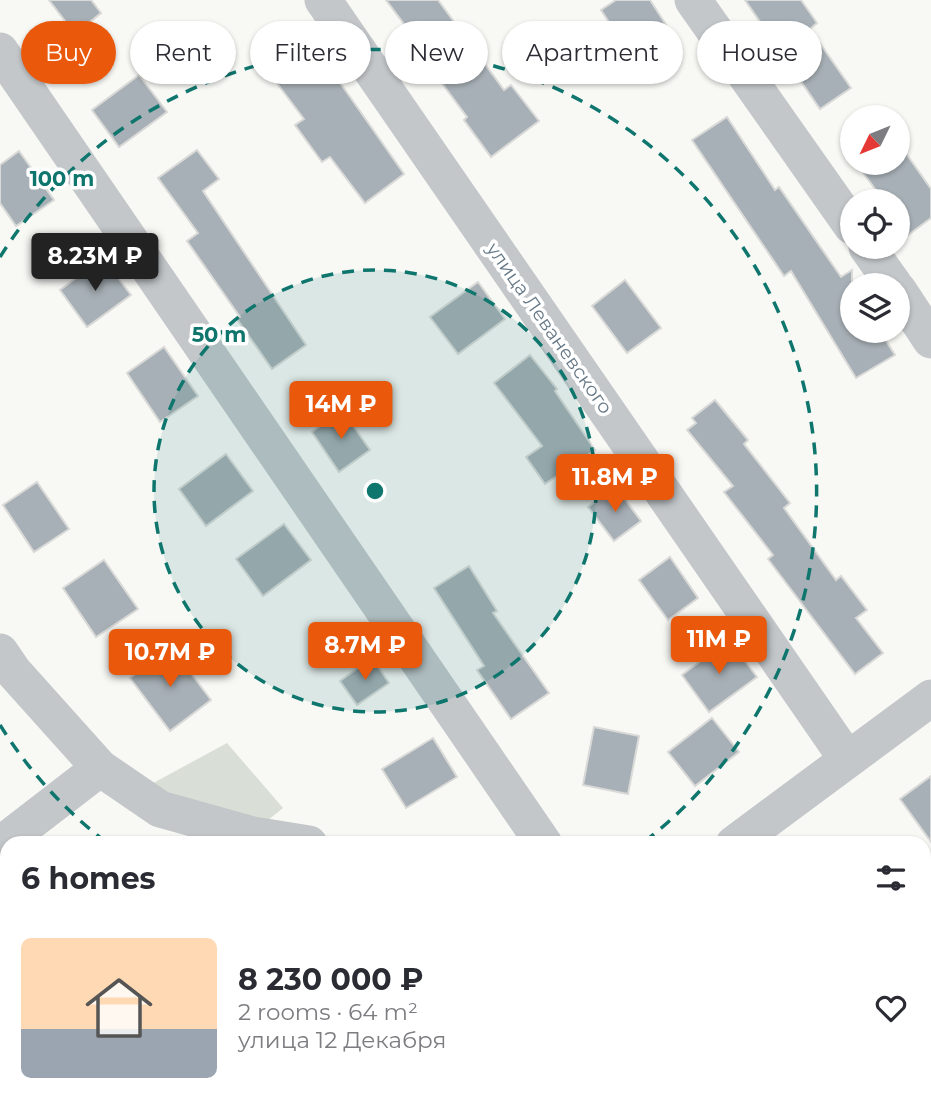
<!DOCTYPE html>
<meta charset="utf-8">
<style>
:root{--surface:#fff;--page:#f7f7f7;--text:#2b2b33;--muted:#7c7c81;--accent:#ea580c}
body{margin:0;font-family:Montserrat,sans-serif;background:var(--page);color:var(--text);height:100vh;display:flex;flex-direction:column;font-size:26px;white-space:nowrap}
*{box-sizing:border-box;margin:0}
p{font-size:23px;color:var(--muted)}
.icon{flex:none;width:38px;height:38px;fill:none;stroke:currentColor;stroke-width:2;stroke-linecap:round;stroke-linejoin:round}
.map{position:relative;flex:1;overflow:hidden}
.side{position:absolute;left:0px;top:836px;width:931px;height:275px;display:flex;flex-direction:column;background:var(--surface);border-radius:21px 21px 0 0;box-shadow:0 2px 5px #0004}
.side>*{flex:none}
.hud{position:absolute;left:21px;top:21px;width:889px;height:63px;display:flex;gap:14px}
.needle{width:46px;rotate:227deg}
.fabs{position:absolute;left:840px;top:105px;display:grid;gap:14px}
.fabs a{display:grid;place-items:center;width:70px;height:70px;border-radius:50%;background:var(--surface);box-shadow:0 2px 5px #0004;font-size:35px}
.price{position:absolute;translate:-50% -60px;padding:0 16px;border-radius:7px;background:var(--accent);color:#fff;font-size:23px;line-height:46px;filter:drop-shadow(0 2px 4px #0008)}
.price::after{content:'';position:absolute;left:50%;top:42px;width:21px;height:16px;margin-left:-10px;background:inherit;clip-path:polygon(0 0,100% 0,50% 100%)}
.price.current{background:#222;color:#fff}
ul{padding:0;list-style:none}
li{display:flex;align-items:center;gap:21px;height:175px;padding:0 21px}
li span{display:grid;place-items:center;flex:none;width:196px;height:140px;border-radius:10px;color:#555}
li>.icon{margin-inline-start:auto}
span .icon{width:84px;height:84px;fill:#fffc;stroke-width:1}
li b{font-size:30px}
h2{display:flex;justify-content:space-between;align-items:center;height:84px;padding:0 21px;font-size:30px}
.tag{padding:0 24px;border-radius:32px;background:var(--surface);box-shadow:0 2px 5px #0004;font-size:24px;line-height:63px}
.tag.current{background:var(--accent);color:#fff}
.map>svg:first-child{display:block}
.green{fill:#d9dfd6}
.building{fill:#a7b0b6;stroke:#d9d9d7;stroke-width:2}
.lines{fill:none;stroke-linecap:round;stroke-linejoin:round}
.path{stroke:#bdbfc2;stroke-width:4.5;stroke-dasharray:3.5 3.5;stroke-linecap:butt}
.minor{stroke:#c3c7ca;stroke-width:37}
.ring{fill:none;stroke:#0f766e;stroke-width:3.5;stroke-dasharray:12 9}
.labels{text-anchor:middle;stroke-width:7;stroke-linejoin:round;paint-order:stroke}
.street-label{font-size:19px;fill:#667886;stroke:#fff}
.centre{fill:#0f766e;stroke:#fff;stroke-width:3.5}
.ring-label{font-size:21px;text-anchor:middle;font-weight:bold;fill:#0f766e;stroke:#fff;stroke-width:7;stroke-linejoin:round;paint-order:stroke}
</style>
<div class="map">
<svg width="931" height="1110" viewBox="0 0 931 1110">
<rect width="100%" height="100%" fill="#f8f8f5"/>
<!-- green -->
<polygon class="green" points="227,743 283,808 262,825 146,787"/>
<!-- building -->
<g class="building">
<polygon points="49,0 91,0 101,13 75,34"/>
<polygon points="386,0 438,0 504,90 511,85 539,121 491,157 464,120 467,117 418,51 422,48"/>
<polygon points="616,0 650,0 672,34 634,60 601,10"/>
<polygon points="745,0 801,0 817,23 810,29 851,88 820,109"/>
<polygon points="315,47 404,174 365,203 330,157 322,162 295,125 304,119 273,78"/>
<polygon points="139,75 167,112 119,147 92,110"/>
<polygon points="727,117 775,190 779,187 841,277 852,270 852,331 880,331 895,355 856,378 791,271 784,276 692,140"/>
<polygon points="898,142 931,189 931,218 908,235 898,221 898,201 884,201 856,163 898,163"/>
<polygon points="197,150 219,179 203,191 306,345 272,369 237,319 240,317 187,241 198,233 158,178"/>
<polygon points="19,151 54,200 16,226 0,203 0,165"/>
<polygon points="103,258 131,295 87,327 60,290"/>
<polygon points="625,280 661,328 627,353 592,306"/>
<polygon points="478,282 505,319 458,354 430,317"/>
<polygon points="164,347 198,396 160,422 127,373"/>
<polygon points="530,355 557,389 555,391 595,450 545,484 526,457 542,446 494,383"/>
<polygon points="715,400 748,440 744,444 790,503 784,508 836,580 841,576 867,610 856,618 883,653 855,674 768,559 773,555 724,492 733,486 687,430 696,423 692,418"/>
<polygon points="342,410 370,450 339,472 312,432"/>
<polygon points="226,454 253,491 206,526 179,489"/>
<polygon points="37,482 69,529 34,552 3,505"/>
<polygon points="615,486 641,521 614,541 588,507"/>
<polygon points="284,524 311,560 263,596 236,559"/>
<polygon points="670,557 698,598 668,620 639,580"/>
<polygon points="104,560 138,609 96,637 63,588"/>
<polygon points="469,566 497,611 493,613 549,693 511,719 477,670 484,666 434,588"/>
<polygon points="729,640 757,677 709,712 682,675"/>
<polygon points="171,647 211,700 170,731 130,678"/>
<polygon points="372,658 389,683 357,705 340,681"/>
<polygon points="712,718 739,752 695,786 668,752"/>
<polygon points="594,727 639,736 628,794 583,785"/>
<polygon points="433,738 457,777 406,808 382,769"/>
<polygon points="931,776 931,842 900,799"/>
</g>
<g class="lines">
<!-- path -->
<polyline class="path" points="339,1110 340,1104"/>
<!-- minor -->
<g class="minor">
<polyline points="323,0 847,759"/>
<polyline points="693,0 852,226"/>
<polyline points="0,51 544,844"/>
<polyline points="867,247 894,285"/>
<polyline points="898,290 931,340"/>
<polyline points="0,652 13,671 100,768 160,809 253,835 309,844"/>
<polyline points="734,844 931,698"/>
<polyline points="0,845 100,768"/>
<polyline points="755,1104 760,1110"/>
</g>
</g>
<!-- distance rings -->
<circle cx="375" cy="491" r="221" fill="#0f766e" fill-opacity=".12"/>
<g class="ring">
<circle cx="375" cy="491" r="221"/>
<path d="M106 842A442 442 0 0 1 0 725M0 257A442 442 0 1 1 644 842"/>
</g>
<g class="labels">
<!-- street labels -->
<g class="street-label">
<text transform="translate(550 328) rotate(55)" y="7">улица Леваневского</text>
</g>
</g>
<circle cx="375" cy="491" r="10" class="centre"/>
<g class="ring-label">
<text x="62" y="186">100 m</text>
<text x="219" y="342">50 m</text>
</g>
</svg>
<div class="fabs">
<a><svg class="needle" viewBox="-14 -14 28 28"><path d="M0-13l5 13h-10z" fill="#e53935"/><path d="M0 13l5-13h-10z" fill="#7c7c81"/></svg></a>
<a><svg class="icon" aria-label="locate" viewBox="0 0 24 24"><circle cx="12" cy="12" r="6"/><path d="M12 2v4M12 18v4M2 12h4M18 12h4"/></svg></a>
<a><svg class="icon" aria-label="layers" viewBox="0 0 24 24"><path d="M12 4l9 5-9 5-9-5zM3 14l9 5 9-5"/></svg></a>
</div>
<b class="price current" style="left:95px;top:293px">8.23M ₽</b>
<b class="price" style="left:341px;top:441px">14M ₽</b>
<b class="price" style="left:615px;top:514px">11.8M ₽</b>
<b class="price" style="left:719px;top:676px">11M ₽</b>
<b class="price" style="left:365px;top:682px">8.7M ₽</b>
<b class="price" style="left:170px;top:689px">10.7M ₽</b>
<div class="hud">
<a class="tag current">Buy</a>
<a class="tag">Rent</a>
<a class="tag">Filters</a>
<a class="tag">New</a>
<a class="tag">Apartment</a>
<a class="tag">House</a>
</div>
<section class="side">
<h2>6 homes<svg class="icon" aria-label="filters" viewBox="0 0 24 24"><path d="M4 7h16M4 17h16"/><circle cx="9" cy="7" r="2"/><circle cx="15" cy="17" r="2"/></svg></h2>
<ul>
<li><span style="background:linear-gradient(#ffd9b3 65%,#9aa5b1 0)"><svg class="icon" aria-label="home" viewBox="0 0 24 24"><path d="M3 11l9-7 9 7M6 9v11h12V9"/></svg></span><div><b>8 230 000 ₽</b><p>2 rooms · 64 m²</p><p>улица 12 Декабря</p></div><svg class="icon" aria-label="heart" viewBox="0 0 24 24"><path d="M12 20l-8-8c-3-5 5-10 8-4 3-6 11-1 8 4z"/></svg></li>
</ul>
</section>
</div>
